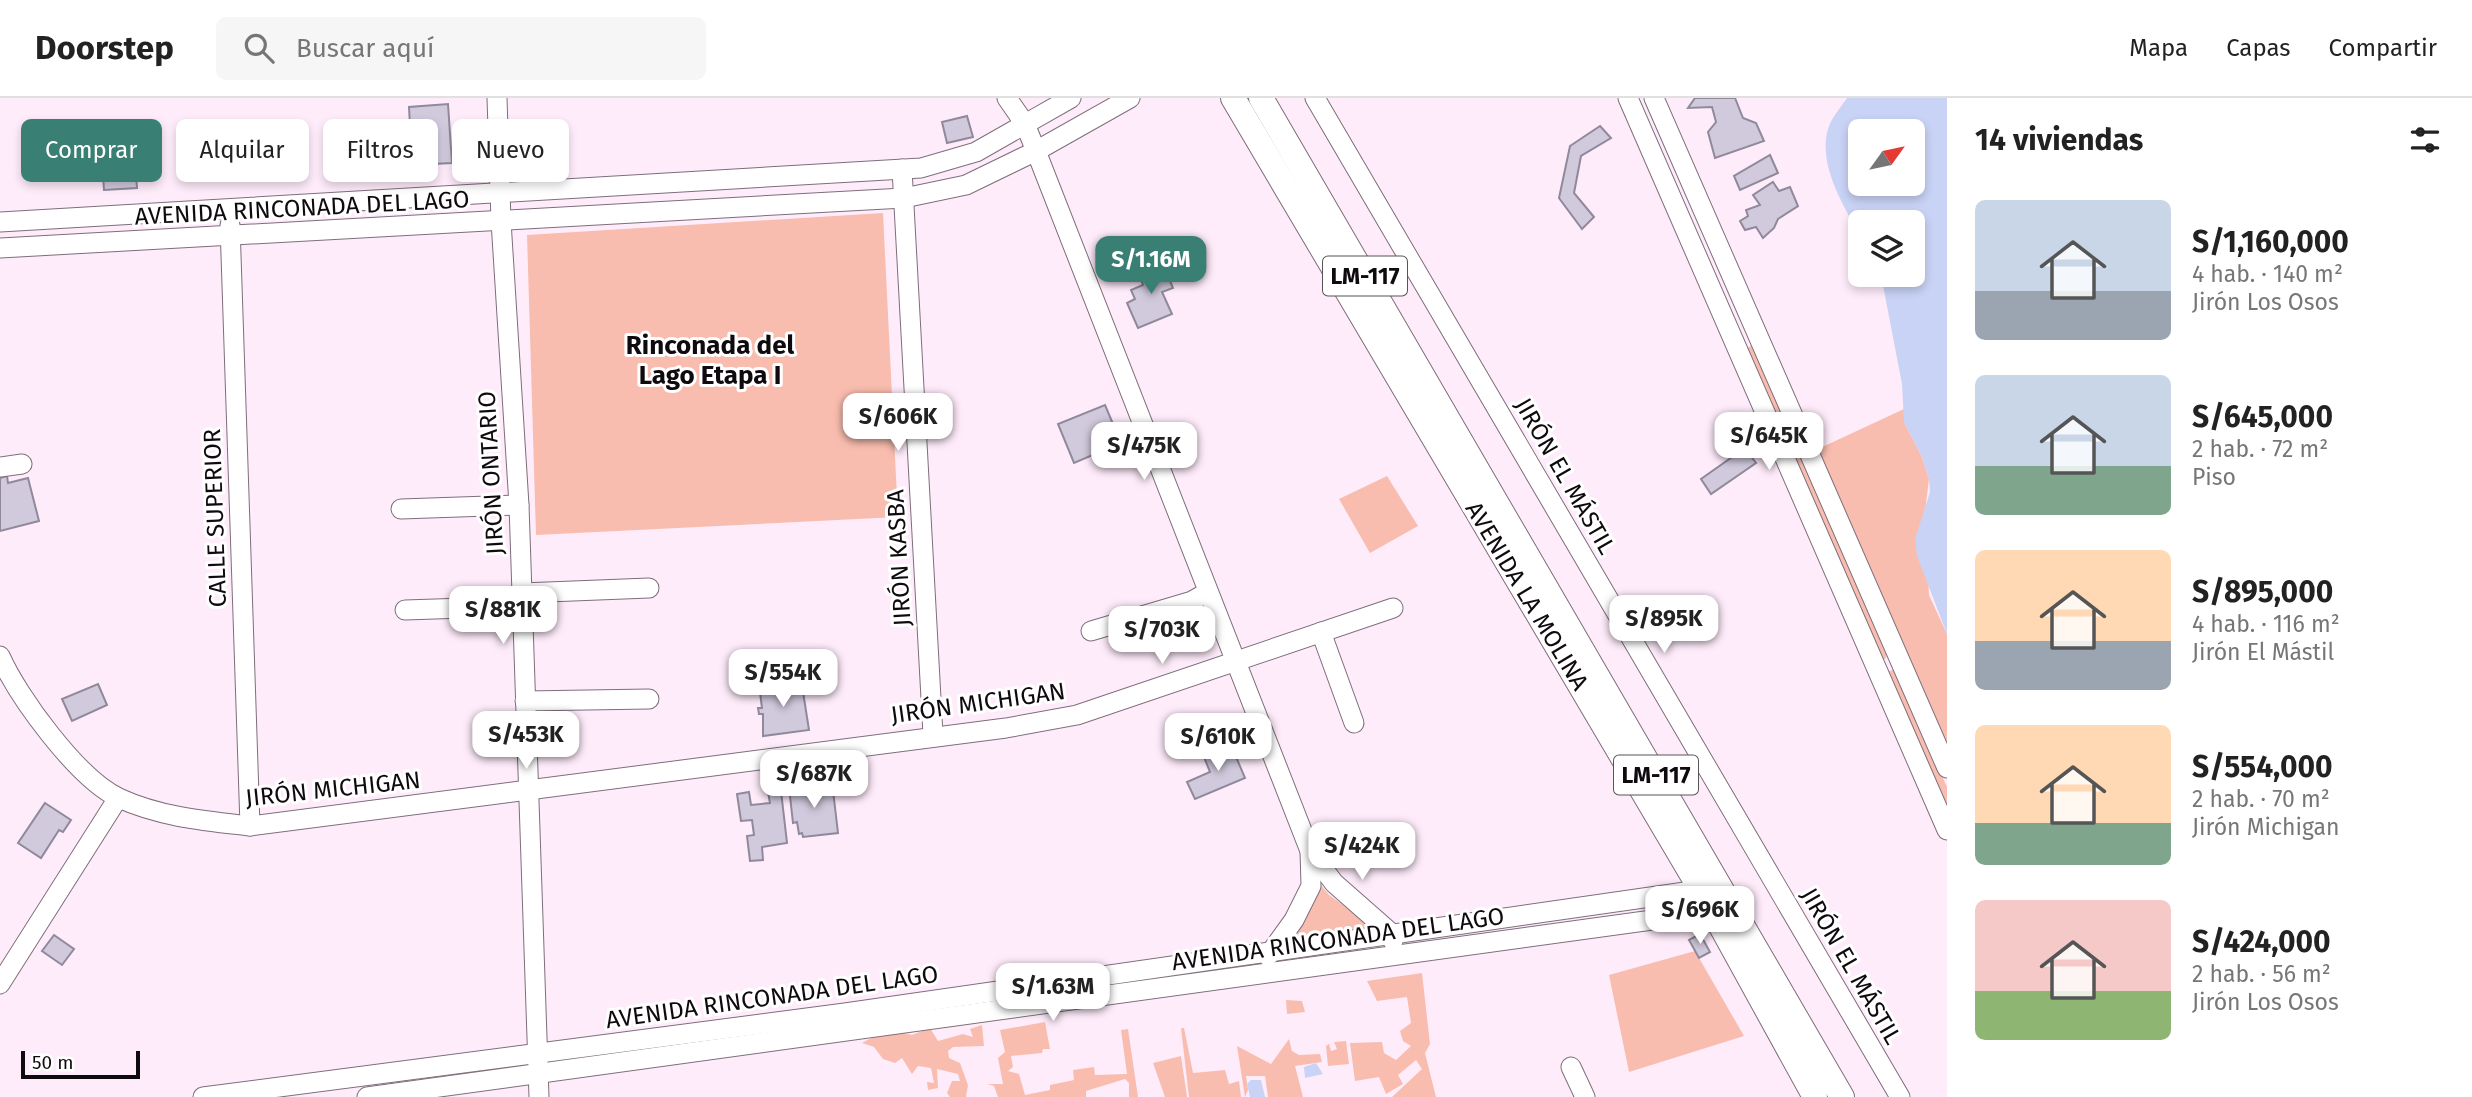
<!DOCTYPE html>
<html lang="es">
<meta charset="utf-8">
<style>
:root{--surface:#fff;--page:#f6f6f6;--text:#222;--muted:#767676;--line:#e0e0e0;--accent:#3a7f74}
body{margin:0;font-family:"Fira Sans",sans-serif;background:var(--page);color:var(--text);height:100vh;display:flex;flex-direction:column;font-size:26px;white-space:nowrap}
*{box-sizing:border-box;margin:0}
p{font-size:23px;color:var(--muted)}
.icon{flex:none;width:38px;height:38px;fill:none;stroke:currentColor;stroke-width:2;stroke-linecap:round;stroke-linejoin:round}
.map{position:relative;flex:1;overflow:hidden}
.drawer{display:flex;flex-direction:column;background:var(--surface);width:525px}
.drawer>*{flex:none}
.hud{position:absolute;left:21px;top:21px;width:665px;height:63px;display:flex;gap:14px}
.needle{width:46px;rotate:57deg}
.buttons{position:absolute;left:1848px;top:21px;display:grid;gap:14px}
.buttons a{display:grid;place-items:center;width:77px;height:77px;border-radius:10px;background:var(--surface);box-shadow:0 4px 10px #0003;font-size:35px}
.scale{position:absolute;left:21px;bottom:18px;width:119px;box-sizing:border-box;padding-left:7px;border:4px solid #0f0a0e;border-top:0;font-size:19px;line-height:24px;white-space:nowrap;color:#0f0a0e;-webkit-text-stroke:5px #fff;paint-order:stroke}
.price{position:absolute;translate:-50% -60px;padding:0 16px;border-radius:14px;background:#fff;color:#222;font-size:23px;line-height:46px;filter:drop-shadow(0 2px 4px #0008)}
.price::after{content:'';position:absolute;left:50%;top:42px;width:21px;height:16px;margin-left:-10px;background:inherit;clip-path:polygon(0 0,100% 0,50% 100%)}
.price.current{background:var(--accent);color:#fff}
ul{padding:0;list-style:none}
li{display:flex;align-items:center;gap:21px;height:175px;padding:0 28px}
li span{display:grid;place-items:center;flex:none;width:196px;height:140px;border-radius:10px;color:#555}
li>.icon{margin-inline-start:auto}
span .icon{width:84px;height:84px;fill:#fffc;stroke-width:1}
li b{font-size:30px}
h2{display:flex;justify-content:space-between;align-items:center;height:84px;padding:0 28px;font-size:30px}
.pill{padding:0 24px;border-radius:10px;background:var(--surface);box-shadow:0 4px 10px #0003;font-size:24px;line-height:63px}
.pill.current{background:var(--accent);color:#fff}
header{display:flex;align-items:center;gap:42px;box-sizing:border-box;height:98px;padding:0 35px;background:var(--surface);border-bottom:2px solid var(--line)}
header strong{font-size:33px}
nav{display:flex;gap:38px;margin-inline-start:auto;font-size:24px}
.search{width:490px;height:63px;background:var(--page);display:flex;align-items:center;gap:18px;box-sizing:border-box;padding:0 24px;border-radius:10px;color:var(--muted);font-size:26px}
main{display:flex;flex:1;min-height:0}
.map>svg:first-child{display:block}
.green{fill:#f9bdaf}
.water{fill:#c9d3f5;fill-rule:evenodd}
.building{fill:#d1cadd;stroke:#90899b;stroke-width:2}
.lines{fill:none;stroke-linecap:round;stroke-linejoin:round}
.minor-casing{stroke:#7e6e7b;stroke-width:21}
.major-casing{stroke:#7e6e7b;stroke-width:26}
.minor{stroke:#fff;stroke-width:19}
.major{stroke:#fff;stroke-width:24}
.labels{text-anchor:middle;stroke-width:6;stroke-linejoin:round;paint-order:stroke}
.shield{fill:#fff;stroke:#575456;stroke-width:2}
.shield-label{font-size:23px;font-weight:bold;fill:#0f0a0e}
.street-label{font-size:24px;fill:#0f0a0e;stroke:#fff}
.neighbourhood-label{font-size:26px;font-weight:bold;fill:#0f0a0e;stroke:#fff}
</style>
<header>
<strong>Doorstep</strong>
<div class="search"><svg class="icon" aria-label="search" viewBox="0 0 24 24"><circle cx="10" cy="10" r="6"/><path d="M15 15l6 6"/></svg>Buscar aquí</div>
<nav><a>Mapa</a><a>Capas</a><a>Compartir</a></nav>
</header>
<main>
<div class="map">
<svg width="1947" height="999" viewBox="0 0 1947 999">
<rect width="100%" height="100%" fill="#ffecfb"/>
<!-- green -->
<g class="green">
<polygon points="883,115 898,419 536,437 527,137"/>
<polygon points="1753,247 1888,555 1885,561 1882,562 1747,250"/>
<polygon points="1904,311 1904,324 1922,359 1929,381 1925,414 1929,497 1947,536 1947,651 1818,351"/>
<polygon points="1387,378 1418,428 1370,455 1339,401"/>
<polygon points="1894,571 1947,689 1947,716 1888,574"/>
<polygon points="1320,786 1329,797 1378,832 1294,844"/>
<polygon points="1695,853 1744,938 1629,974 1609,877"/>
<polygon points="1422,875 1430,946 1425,955 1436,999 1392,999 1422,971 1416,962 1398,977 1403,986 1386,996 1379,979 1355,983 1350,945 1382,944 1384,955 1396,962 1411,948 1403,943 1400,933 1411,925 1407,899 1377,903 1367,883"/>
<polygon points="1286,902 1302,903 1305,914 1287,916"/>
<polygon points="1045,924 1050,951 1043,951 1042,955 1011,958 1013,969 1008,973 1019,976 1025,997 1050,992 1050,987 1074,982 1073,972 1094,969 1095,977 1127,976 1121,932 1128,931 1138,999 1129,999 1129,985 1125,981 1086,993 1086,999 998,999 994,988 987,986 1003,986 998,960 1005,954 1000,932"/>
<path d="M 982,927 L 984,948 L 953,949 L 948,953 L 949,960 L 960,965 L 968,987 L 966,999 L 950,999 L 947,995 L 952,983 L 960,983 L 958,976 L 937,971 L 938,990 L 928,992 L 927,984 L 934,985 L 931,970 L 918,968 L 912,976 L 902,960 L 895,965 L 883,961 L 874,949 L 862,945 C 877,936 896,932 912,937 L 930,930 L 938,943 L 963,936 L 973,939 L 970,931 Z"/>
<polygon points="1181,930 1184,930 1193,975 1225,972 1229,986 1239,983 1241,999 1189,999"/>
<polygon points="1289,941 1292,953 1299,957 1320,956 1322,964 1295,968 1303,999 1268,999 1265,978 1246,978 1248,992 1245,999 1237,948 1271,966"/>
<polygon points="1346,943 1349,966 1328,968 1326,948 1329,946 1331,953 1337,951 1334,944"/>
<polygon points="1181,958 1187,999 1165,999 1153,965"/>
</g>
<!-- water -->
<g class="water">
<path d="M 1847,0 L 1947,0 L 1947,536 L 1917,458 L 1915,441 L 1930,394 L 1929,381 L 1922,359 L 1904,324 L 1902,286 L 1881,177 L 1913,177 L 1913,124 L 1860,124 L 1860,137 C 1843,108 1816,63 1829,28 C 1833,18 1841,9 1847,0 ZM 1913,33 L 1913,86 L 1860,86 L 1860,33 Z"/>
<polygon points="1316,965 1323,976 1305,980 1304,969"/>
<polygon points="1251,982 1261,982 1265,999 1250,999 1247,986"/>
</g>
<!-- building -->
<g class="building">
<polygon points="1695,0 1735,0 1743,20 1756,25 1764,43 1715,60 1708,34 1716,24 1712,9 1688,10"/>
<polygon points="448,6 452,65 412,67 409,9"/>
<polygon points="967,18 973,39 947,45 942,24"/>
<polygon points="1600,28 1611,40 1581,58 1574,95 1594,119 1582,131 1559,100 1570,48"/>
<polygon points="1770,57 1778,75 1740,92 1734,78"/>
<polygon points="135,61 137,90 104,92 102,63"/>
<polygon points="1773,84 1779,93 1790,89 1798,108 1778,121 1774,130 1763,140 1756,129 1745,132 1740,123 1748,118 1746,112 1760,107 1753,97"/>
<polygon points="1162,164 1173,190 1162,194 1172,216 1138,230 1127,205 1135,201 1131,192 1143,187 1138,174"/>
<polygon points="1105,307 1121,345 1074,365 1058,326"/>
<polygon points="1745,350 1756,365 1711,396 1701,381"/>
<polygon points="7,378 8,385 28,380 39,423 0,433 0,380"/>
<polygon points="801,581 809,632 763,638 763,616 759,616 758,610 762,610 759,587 776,585 777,593 785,592 784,584"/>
<polygon points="98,586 107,607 72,623 62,601"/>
<polygon points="1231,647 1245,680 1195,701 1187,684 1210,674 1204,659"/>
<polygon points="832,684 838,735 803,739 802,735 799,736 797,724 793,725 789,689 806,687 809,700 818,699 816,685"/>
<polygon points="781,693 787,745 762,749 763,762 750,763 747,738 754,737 752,722 741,723 737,696 749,694 751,707 770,705 768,694"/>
<polygon points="45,705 71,722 63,734 59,732 41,760 18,745"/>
<polygon points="1700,836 1710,854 1699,860 1689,842"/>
<polygon points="54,837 74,851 62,867 42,853"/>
</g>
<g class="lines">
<defs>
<g id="minor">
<polyline points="497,0 501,123 519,407 539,999"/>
<polyline points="1007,0 1025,26 1036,53 1310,753 1334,785 1392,836 1393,843"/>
<polyline points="1315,0 1900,999"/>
<polyline points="1628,0 1947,732"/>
<polyline points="1654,0 1947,670"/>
<polyline points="902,71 933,637"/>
<polyline points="0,124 921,70 976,54 1071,0"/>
<polyline points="230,127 250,728"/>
<polyline points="0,150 904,100 966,87 1036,53 1130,0"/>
<polyline points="0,369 22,366"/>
<polyline points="401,411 519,407"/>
<polyline points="522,495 649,490"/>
<polyline points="405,512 522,508"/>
<polyline points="1091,533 1192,503 1208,494"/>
<polyline points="1321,534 1354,625"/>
<path d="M 0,558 C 18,599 78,681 119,700 C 160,719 206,723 250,728 L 1006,630 L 1077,617 L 1393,510"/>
<polyline points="525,603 649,601"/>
<polyline points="1268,858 1294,822 1311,788 1310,753"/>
<polyline points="0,886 118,700"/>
<polyline points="1571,969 1585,999"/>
<polyline points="203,999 845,915 1713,790"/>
<polyline points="367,999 1725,812"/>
</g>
<g id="major">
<polyline points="1233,0 1701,792 1815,999"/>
<polyline points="1261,0 1842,999"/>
</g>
</defs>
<!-- minor casing -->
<use href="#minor" class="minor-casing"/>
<!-- major casing -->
<use href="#major" class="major-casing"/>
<!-- minor -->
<use href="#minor" class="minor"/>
<!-- major -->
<use href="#major" class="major"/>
</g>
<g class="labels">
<!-- shield labels -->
<g class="shield">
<rect x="1323" y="158.5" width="84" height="39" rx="5"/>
<rect x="1614" y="657.5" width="84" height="39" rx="5"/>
</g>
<g class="shield-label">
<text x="1365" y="186">LM-117</text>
<text x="1656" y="685">LM-117</text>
</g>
<!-- street labels -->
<g class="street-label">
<text transform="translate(302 110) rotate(-3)" y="8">AVENIDA RINCONADA DEL LAGO</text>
<text transform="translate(491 375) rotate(-93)" y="8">JIRÓN ONTARIO</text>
<text transform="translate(1565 378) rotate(60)" y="8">JIRÓN EL MÁSTIL</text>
<text transform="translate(215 420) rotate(-92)" y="8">CALLE SUPERIOR</text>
<text transform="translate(899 460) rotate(-93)" y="8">JIRÓN KASBA</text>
<text transform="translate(1527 498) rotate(59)" y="8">AVENIDA LA MOLINA</text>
<text transform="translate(978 605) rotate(-8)" y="8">JIRÓN MICHIGAN</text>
<text transform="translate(333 691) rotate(-6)" y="8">JIRÓN MICHIGAN</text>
<text transform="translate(1338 841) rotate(-8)" y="8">AVENIDA RINCONADA DEL LAGO</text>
<text transform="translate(1851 868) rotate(60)" y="8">JIRÓN EL MÁSTIL</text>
<text transform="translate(772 899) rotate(-8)" y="8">AVENIDA RINCONADA DEL LAGO</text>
</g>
<!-- neighbourhood labels -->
<g class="neighbourhood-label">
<text x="710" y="256">Rinconada del<tspan x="710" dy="30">Lago Etapa I</tspan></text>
</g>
</g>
</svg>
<div class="buttons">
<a><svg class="needle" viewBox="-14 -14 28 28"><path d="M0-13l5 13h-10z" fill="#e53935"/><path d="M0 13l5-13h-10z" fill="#767676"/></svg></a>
<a><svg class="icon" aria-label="layers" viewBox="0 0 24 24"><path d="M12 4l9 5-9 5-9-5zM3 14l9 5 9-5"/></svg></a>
</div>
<div class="scale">50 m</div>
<b class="price current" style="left:1151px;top:198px">S/1.16M</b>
<b class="price" style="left:898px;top:355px">S/606K</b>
<b class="price" style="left:1769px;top:374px">S/645K</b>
<b class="price" style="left:1144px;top:384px">S/475K</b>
<b class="price" style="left:503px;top:548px">S/881K</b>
<b class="price" style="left:1664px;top:557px">S/895K</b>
<b class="price" style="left:1162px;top:568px">S/703K</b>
<b class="price" style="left:783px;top:611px">S/554K</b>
<b class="price" style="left:526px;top:673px">S/453K</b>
<b class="price" style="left:1218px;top:675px">S/610K</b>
<b class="price" style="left:814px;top:712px">S/687K</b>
<b class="price" style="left:1362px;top:784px">S/424K</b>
<b class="price" style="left:1700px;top:848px">S/696K</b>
<b class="price" style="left:1053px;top:925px">S/1.63M</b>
<div class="hud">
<a class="pill current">Comprar</a>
<a class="pill">Alquilar</a>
<a class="pill">Filtros</a>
<a class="pill">Nuevo</a>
</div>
</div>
<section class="drawer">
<h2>14 viviendas<svg class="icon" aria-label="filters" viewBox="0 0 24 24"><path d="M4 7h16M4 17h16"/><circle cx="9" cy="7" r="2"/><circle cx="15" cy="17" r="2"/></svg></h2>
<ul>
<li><span style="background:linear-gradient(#c9d6e8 65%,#9aa5b1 0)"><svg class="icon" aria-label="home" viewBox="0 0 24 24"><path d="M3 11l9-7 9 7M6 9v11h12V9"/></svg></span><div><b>S/1,160,000</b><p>4 hab. · 140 m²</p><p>Jirón Los Osos</p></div></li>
<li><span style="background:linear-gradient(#c9d6e8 65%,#7fa58c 0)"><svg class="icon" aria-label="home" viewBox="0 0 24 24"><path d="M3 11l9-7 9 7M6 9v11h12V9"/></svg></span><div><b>S/645,000</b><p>2 hab. · 72 m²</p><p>Piso</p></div></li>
<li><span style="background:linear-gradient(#ffd9b3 65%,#9aa5b1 0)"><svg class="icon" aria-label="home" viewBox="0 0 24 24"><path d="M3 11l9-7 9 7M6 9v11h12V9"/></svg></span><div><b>S/895,000</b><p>4 hab. · 116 m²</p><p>Jirón El Mástil</p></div></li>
<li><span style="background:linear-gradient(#ffd9b3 70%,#7fa58c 0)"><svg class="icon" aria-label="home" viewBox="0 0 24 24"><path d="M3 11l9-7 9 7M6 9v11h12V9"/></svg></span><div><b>S/554,000</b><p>2 hab. · 70 m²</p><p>Jirón Michigan</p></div></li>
<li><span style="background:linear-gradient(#f6c9c9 65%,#8fb573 0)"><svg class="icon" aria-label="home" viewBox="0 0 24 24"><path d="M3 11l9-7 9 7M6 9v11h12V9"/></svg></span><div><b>S/424,000</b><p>2 hab. · 56 m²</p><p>Jirón Los Osos</p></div></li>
</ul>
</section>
</main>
